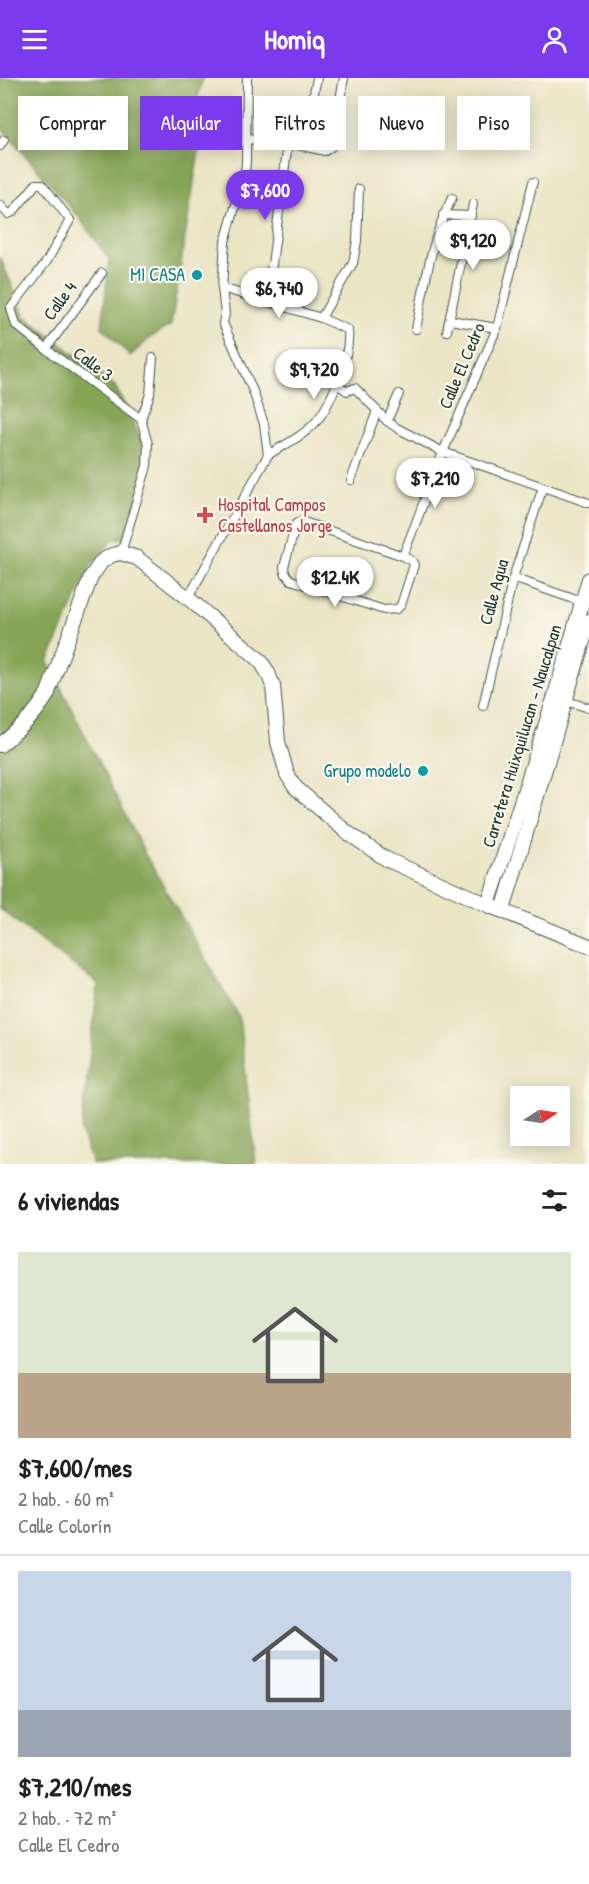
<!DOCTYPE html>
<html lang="es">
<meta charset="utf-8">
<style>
:root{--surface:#fff;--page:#f2f2f2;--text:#222;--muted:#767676;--line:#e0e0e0;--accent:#7c3aed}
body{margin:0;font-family:"Patrick Hand",sans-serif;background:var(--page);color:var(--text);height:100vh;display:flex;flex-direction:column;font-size:22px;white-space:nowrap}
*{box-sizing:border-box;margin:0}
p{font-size:20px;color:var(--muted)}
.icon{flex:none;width:33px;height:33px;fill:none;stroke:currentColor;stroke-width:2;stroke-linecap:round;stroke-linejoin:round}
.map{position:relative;height:1086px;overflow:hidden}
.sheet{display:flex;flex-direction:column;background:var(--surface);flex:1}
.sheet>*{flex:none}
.hud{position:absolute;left:18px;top:18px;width:554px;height:54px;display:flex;gap:12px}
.needle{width:39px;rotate:78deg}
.controls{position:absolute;left:510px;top:1008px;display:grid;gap:12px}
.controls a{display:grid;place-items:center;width:60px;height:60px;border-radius:0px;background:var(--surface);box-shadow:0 3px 15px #0003;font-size:30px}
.price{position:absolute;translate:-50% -51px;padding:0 14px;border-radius:21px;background:#fff;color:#222;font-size:20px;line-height:39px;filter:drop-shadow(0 2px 3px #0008)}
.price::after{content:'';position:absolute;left:50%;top:36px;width:18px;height:14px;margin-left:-9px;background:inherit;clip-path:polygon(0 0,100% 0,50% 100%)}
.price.on{background:var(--accent);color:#fff}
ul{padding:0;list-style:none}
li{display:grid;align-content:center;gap:12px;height:318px;padding:0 18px}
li+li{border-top:2px solid var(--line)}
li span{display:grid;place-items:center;height:186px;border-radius:0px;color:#555}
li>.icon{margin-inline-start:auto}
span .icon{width:108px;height:108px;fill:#fffc;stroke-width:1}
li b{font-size:26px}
h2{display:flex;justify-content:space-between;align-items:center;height:72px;padding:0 18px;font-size:26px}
.chip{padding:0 21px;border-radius:0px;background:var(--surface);box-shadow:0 3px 15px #0003;font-size:21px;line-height:54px}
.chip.on{background:var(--accent);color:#fff}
header{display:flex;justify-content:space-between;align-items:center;height:78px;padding:0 18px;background:var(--accent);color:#fff;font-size:27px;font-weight:800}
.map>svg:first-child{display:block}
.forest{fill:#86a456;stroke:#527045;stroke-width:1.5}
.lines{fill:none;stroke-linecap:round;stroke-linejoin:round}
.minor-casing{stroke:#3e564a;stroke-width:10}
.primary-casing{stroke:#3e564a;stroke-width:16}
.minor{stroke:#fff;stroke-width:8}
.primary{stroke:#fff;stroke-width:14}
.culture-dot{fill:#0f9aa8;stroke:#fbf7ec;stroke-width:2}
.health-dot{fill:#e0444e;stroke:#fbf7ec;stroke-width:2}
.labels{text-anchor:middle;stroke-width:4.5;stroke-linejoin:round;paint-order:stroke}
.culture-label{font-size:18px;fill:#0d838f;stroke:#fbf7ec;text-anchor:end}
.street-label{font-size:18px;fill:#1f3d34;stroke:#fbf7ec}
.health-label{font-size:18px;fill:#be3a42;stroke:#fbf7ec;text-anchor:start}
</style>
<header><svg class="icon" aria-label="menu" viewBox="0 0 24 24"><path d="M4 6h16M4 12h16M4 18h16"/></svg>Homiq<svg class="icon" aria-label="person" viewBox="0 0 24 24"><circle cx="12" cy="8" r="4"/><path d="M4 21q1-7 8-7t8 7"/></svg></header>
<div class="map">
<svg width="589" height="1086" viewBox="0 0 589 1086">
<rect width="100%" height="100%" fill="#fbf7ec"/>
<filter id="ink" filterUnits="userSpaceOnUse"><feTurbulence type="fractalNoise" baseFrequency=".0167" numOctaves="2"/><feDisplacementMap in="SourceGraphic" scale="12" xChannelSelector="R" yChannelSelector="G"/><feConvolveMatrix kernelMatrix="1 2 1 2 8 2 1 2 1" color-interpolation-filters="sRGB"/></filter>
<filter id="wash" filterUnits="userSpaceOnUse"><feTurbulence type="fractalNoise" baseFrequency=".008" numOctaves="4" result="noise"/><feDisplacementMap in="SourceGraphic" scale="24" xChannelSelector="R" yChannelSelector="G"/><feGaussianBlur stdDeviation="1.35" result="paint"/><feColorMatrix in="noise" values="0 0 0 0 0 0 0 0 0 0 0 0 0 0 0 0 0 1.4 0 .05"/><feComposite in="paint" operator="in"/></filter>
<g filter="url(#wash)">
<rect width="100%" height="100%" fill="#ebe4c5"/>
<!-- forest -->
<g class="forest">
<polygon points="0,0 203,0 188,54 200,66 171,247 151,259 130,278 102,249 109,181 78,138 0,48"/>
<polygon points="0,179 25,238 115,308 147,372 129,459 112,462 90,489 48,584 145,776 239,939 256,1086 92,1086 81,1053 98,906 0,831"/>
</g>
</g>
<g filter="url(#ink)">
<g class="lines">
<defs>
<g id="minor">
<polyline points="247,61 288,65 325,73 331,69 344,0"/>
<polyline points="0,68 4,62"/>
<polyline points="303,68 317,0"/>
<polyline points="0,127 8,136 13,134 36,106 42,106 70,142 47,183 11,230 16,247 46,271 141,341 148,366 147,388 121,475"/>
<polyline points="443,137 471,138"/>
<path d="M 222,210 L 321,240 L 348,252 C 351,277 330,331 312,348 C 300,360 282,368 268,377"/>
<polyline points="267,224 288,65"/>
<polyline points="321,240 353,185 357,163 359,111"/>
<polyline points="450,242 497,250"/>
<path d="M 416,251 C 425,206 431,161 452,120"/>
<polyline points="447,253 473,126"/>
<polyline points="46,271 102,195"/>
<polyline points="337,306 347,313 355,310 387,343 397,350 443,374 589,425"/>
<polyline points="141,341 150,316 153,280"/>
<polyline points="387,343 399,316"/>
<polyline points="351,402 377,333"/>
<polygon points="301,443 403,478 412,483 414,487 401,527 397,531 384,532 291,502 285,495 284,489 296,446"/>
<polyline points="403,478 443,374 497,250 533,104"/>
<polyline points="513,500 582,524"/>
<polyline points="188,520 268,377 264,346 253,313 223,245 225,236 222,210 225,164 245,95 246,84 247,0"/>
<polyline points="563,622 589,630"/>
<polyline points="483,628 513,500 543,409"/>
</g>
<g id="primary">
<path d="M 0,667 C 19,652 34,638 47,617 L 91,499 L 102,483 L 112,477 L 121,475 L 137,480 L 188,520 L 260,582 L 268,595 L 273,608 L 278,664 L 287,696 L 295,709 L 320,731 L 348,755 L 386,781 L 488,827 L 589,868"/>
<polyline points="488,827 554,621 589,501"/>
<polyline points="503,832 589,543"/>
</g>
</defs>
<!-- minor casing -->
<use href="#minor" class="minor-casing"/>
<!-- primary casing -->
<use href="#primary" class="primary-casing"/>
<!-- minor -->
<use href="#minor" class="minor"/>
<!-- primary -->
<use href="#primary" class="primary"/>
</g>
</g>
<!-- markers -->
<g class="culture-dot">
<circle cx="197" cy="197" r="6"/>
<circle cx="423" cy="693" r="6"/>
</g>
<path class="health-dot" d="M202 428h6v6h6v6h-6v6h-6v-6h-6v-6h6z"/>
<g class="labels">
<!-- culture labels -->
<g class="culture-label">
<text x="185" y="203">MI CASA</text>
<text x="411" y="699">Grupo modelo</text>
</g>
<!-- street labels -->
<g class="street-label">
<text transform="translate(60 223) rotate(-54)" y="6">Calle 4</text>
<text transform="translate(93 286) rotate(37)" y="6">Calle 3</text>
<text transform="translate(462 288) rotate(-67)" y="6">Calle El Cedro</text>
<text transform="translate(494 514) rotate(-75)" y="6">Calle Agua</text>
<text transform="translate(522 658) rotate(-73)" y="6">Carretera Huixquilucan - Naucalpan</text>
</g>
<!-- health labels -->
<g class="health-label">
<text x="218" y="433">Hospital Campos<tspan x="218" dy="21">Castellanos Jorge</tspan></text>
</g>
</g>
</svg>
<div class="controls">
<a><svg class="needle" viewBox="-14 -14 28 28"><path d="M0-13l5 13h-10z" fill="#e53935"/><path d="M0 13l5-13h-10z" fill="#767676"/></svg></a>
</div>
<b class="price on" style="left:265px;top:143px">$7,600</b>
<b class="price" style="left:473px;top:193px">$9,120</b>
<b class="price" style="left:279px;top:241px">$6,740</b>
<b class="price" style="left:314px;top:322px">$9,720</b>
<b class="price" style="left:435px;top:431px">$7,210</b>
<b class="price" style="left:335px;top:530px">$12.4K</b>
<div class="hud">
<a class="chip">Comprar</a>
<a class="chip on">Alquilar</a>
<a class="chip">Filtros</a>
<a class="chip">Nuevo</a>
<a class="chip">Piso</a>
</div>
</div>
<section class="sheet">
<h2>6 viviendas<svg class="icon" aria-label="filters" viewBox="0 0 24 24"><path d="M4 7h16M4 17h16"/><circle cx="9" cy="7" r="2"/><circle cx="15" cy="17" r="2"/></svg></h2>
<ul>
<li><span style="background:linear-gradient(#dfe7d0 65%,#b9a48a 0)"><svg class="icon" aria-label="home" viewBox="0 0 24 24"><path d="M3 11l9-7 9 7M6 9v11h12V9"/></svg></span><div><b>$7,600/mes</b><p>2 hab. · 60 m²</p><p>Calle Colorín</p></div></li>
<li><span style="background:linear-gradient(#c9d6e8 75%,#9aa5b1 0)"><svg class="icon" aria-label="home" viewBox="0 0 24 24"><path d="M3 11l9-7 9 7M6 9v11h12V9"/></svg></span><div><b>$7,210/mes</b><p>2 hab. · 72 m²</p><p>Calle El Cedro</p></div></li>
</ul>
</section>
